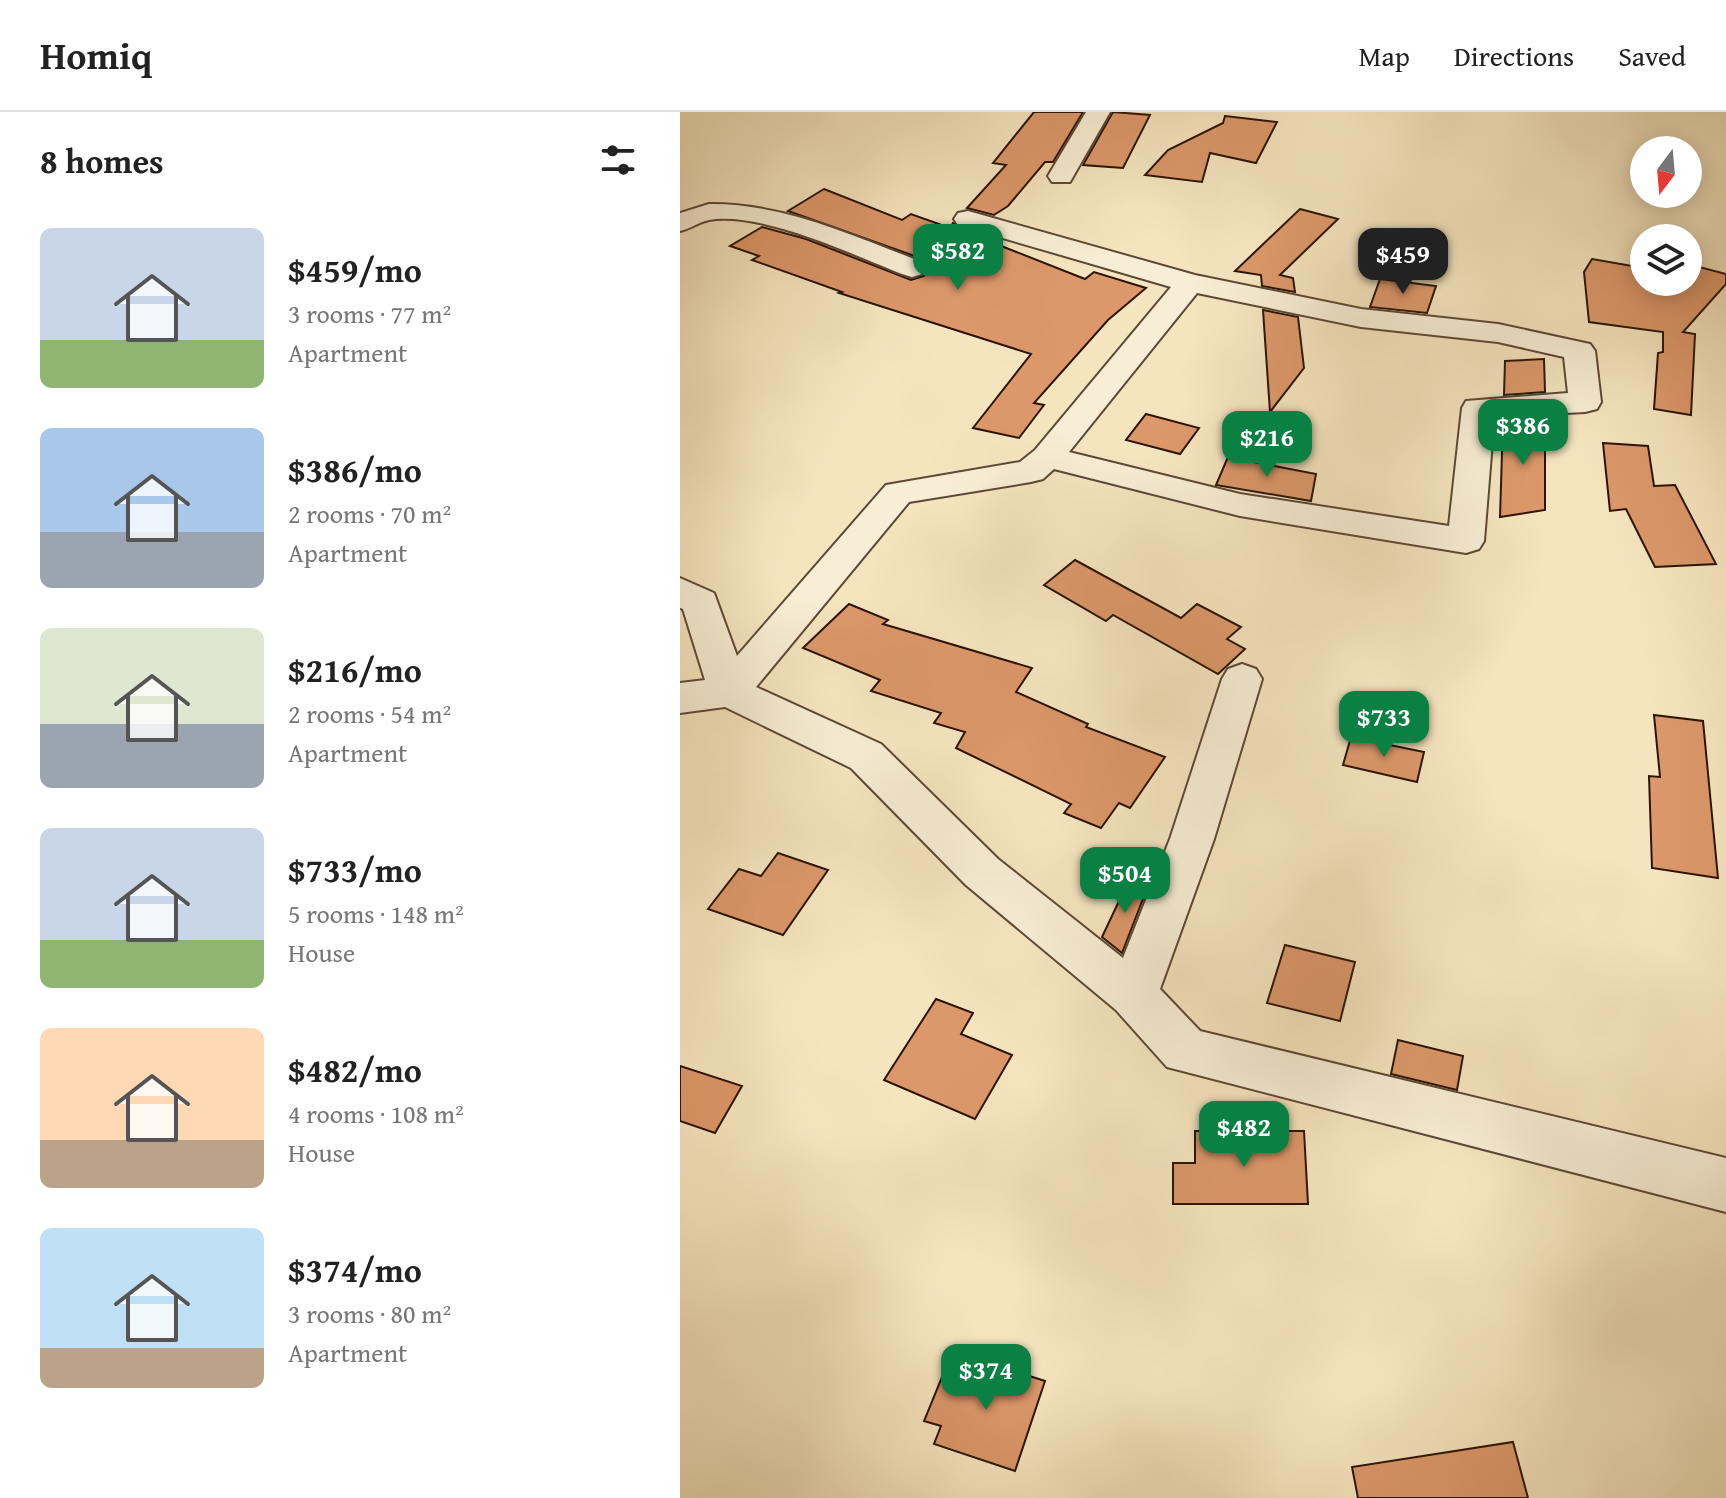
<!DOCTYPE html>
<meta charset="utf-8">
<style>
:root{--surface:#fff;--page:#f2f2f2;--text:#222;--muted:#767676;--line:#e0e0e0;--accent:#0b8043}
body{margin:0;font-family:"Gentium Book Plus",serif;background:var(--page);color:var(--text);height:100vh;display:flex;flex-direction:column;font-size:30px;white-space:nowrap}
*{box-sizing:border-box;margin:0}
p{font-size:26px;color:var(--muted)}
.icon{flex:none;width:44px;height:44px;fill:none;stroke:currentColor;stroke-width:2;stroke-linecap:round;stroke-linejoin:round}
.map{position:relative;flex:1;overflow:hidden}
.side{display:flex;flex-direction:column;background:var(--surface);width:680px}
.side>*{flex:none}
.needle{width:52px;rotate:196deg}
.fabs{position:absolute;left:950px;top:24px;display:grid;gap:16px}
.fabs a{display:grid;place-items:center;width:72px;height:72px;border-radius:50%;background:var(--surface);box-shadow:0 4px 20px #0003;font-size:40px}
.price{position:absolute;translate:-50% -68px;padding:0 18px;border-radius:16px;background:var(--accent);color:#fff;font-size:26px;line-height:52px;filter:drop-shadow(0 2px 4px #0008)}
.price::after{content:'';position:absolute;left:50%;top:48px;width:24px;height:18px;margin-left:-12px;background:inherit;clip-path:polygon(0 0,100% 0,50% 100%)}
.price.active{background:#222;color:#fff}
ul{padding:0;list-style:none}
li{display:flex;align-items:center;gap:24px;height:200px;padding:0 40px}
li span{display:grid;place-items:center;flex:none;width:224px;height:160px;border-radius:12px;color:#555}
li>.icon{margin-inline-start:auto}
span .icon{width:96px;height:96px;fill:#fffc;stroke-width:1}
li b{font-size:34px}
h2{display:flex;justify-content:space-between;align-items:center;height:96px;padding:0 40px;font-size:34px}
header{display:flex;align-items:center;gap:48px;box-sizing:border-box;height:112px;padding:0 40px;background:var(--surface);border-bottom:2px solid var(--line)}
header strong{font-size:38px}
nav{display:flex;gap:44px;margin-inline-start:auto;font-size:28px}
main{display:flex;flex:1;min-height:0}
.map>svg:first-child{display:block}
.building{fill:#dc986a;stroke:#2a1407;stroke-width:2}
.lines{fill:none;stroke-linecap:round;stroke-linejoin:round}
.minor-casing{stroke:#5d4835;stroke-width:4}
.minor{fill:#f8eed5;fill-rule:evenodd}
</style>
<header>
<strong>Homiq</strong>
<nav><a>Map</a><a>Directions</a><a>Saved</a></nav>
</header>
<main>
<section class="side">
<h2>8 homes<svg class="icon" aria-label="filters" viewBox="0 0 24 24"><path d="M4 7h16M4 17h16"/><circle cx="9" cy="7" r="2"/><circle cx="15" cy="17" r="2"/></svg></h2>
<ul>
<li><span style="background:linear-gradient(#c9d6e8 70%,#8fb573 0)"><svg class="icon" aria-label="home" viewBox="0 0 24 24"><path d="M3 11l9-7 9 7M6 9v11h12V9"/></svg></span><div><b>$459/mo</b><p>3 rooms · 77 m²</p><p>Apartment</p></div></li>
<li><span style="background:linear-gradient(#a9c7e8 65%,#9aa5b1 0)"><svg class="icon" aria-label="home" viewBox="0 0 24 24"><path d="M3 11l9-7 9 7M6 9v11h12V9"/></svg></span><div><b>$386/mo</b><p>2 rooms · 70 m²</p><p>Apartment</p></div></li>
<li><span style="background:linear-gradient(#dfe7d0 60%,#9aa5b1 0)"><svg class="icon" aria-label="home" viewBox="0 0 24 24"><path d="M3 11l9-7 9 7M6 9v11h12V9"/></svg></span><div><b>$216/mo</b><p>2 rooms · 54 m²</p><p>Apartment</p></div></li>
<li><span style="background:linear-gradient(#c9d6e8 70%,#8fb573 0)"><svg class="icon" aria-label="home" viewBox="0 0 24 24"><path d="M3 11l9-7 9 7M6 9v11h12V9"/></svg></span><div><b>$733/mo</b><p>5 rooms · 148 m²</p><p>House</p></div></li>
<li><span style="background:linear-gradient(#ffd9b3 70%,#b9a48a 0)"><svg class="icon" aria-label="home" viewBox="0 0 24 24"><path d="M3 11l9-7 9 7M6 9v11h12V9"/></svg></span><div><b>$482/mo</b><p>4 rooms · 108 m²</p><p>House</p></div></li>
<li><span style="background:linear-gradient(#bfe0f5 75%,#b9a48a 0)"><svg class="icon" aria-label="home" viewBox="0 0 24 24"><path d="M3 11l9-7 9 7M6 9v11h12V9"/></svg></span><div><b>$374/mo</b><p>3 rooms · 80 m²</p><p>Apartment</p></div></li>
</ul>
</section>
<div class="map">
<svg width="1046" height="1386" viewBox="0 0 1046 1386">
<rect width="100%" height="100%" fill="#f5e5bf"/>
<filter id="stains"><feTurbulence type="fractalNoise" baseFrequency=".0025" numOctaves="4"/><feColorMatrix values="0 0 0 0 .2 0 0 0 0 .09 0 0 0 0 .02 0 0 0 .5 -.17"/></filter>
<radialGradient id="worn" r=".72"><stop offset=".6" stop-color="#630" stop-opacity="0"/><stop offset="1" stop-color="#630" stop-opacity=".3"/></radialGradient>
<!-- building -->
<g class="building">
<polygon points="354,0 403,0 373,50 365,50 328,94 314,103 287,96 326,53 313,51"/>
<polygon points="433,0 470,3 443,56 403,53"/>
<polygon points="545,4 597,10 576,51 530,41 522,70 465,63 488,38 543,11"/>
<polygon points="144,77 222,108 231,102 270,116 273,111 301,126 405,167 414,160 466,176 428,208 354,291 364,293 339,326 293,316 351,242 159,181 162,180 72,148 79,144 50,134 82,115 126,127 231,168 244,164 248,154 243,147 108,99"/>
<polygon points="620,97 658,107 600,163 613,166 615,180 582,174 581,163 555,159"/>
<polygon points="912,147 964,156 964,170 1008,170 1008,152 1046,162 1046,172 1003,220 1015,222 1011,303 974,297 978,241 983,240 983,220 909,210 904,160"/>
<polygon points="700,167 756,174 747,201 690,195"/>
<polygon points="583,198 618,205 624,256 590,300"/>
<polygon points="864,247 865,280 824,283 825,249"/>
<polygon points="466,302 519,316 500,342 446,328"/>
<polygon points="865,305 865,398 820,405 823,308"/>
<polygon points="923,331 968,334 974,374 995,373 1036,452 975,455 946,397 930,399"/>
<polygon points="548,345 636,362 631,389 536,373"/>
<polygon points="395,448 501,506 517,492 561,515 547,527 565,537 538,562 433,503 426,509 364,473"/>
<polygon points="169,492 208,508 203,512 352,556 336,580 408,612 406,615 485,645 450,696 439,691 421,716 384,701 391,692 276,636 285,620 254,611 261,601 191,579 200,568 123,536"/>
<polygon points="974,603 1023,609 1038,766 972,756 969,664 980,665"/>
<polygon points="671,625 744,640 737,670 663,653"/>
<polygon points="98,741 148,758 103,823 28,797 59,757 81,764"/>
<polygon points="449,768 468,774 442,841 422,825"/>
<polygon points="605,833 675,850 660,909 587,891"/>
<polygon points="256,887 293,901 281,922 332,943 295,1007 204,968"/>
<polygon points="718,928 783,944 777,978 711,962"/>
<polygon points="0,954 62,974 35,1021 0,1009"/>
<polygon points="515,1019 624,1019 628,1092 493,1092 493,1051 515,1051"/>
<polygon points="287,1244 365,1269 335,1359 254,1332 261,1314 244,1309 262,1265 277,1270"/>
<polygon points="833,1330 848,1386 678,1386 672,1355"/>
</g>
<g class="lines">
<defs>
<g id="minor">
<polygon points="406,0 430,0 390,70 372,70 368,64"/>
<path d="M 29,92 C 103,91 174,124 242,150 L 246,156 L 242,162 L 232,165 L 222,162 C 173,143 81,99 29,108 C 19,110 10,117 0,119 L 0,101 Z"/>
<path d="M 288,99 L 515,163 L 681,197 L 818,212 L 910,232 L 915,239 L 921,290 L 917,297 L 905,300 L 814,305 L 804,429 L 799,437 L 786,441 L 560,404 L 374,357 L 363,367 L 351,370 L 229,390 L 76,575 L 201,632 L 318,747 L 443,846 L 490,727 L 542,567 L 548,557 L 562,552 L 576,557 L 582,567 L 534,727 L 480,877 L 520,919 L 1046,1046 L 1046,1100 L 487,955 L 436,898 L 286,773 L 171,656 L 45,595 L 0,601 L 0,571 L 25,568 L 3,497 L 0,496 L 0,466 L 34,481 L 57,544 L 206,373 L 340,350 L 355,338 L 491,175 L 278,113 L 274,107 L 278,101 ZM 517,181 L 681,215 L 818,230 L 884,245 L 888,281 L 786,289 L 782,296 L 769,414 L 560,382 L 389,340 Z"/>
</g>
</defs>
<!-- minor casing -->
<use href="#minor" class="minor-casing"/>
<!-- minor -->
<use href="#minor" class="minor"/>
</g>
<rect width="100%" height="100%" filter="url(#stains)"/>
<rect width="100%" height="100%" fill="url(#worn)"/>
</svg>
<div class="fabs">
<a><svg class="needle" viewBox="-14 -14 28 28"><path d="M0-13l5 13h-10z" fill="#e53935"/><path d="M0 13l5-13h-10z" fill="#767676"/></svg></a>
<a><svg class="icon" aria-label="layers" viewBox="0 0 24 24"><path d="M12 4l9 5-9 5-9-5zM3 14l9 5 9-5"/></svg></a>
</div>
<b class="price" style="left:278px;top:180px">$582</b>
<b class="price active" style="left:723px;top:184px">$459</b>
<b class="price" style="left:843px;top:355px">$386</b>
<b class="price" style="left:587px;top:367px">$216</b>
<b class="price" style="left:704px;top:647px">$733</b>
<b class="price" style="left:445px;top:803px">$504</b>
<b class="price" style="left:564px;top:1057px">$482</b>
<b class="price" style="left:306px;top:1300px">$374</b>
</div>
</main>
